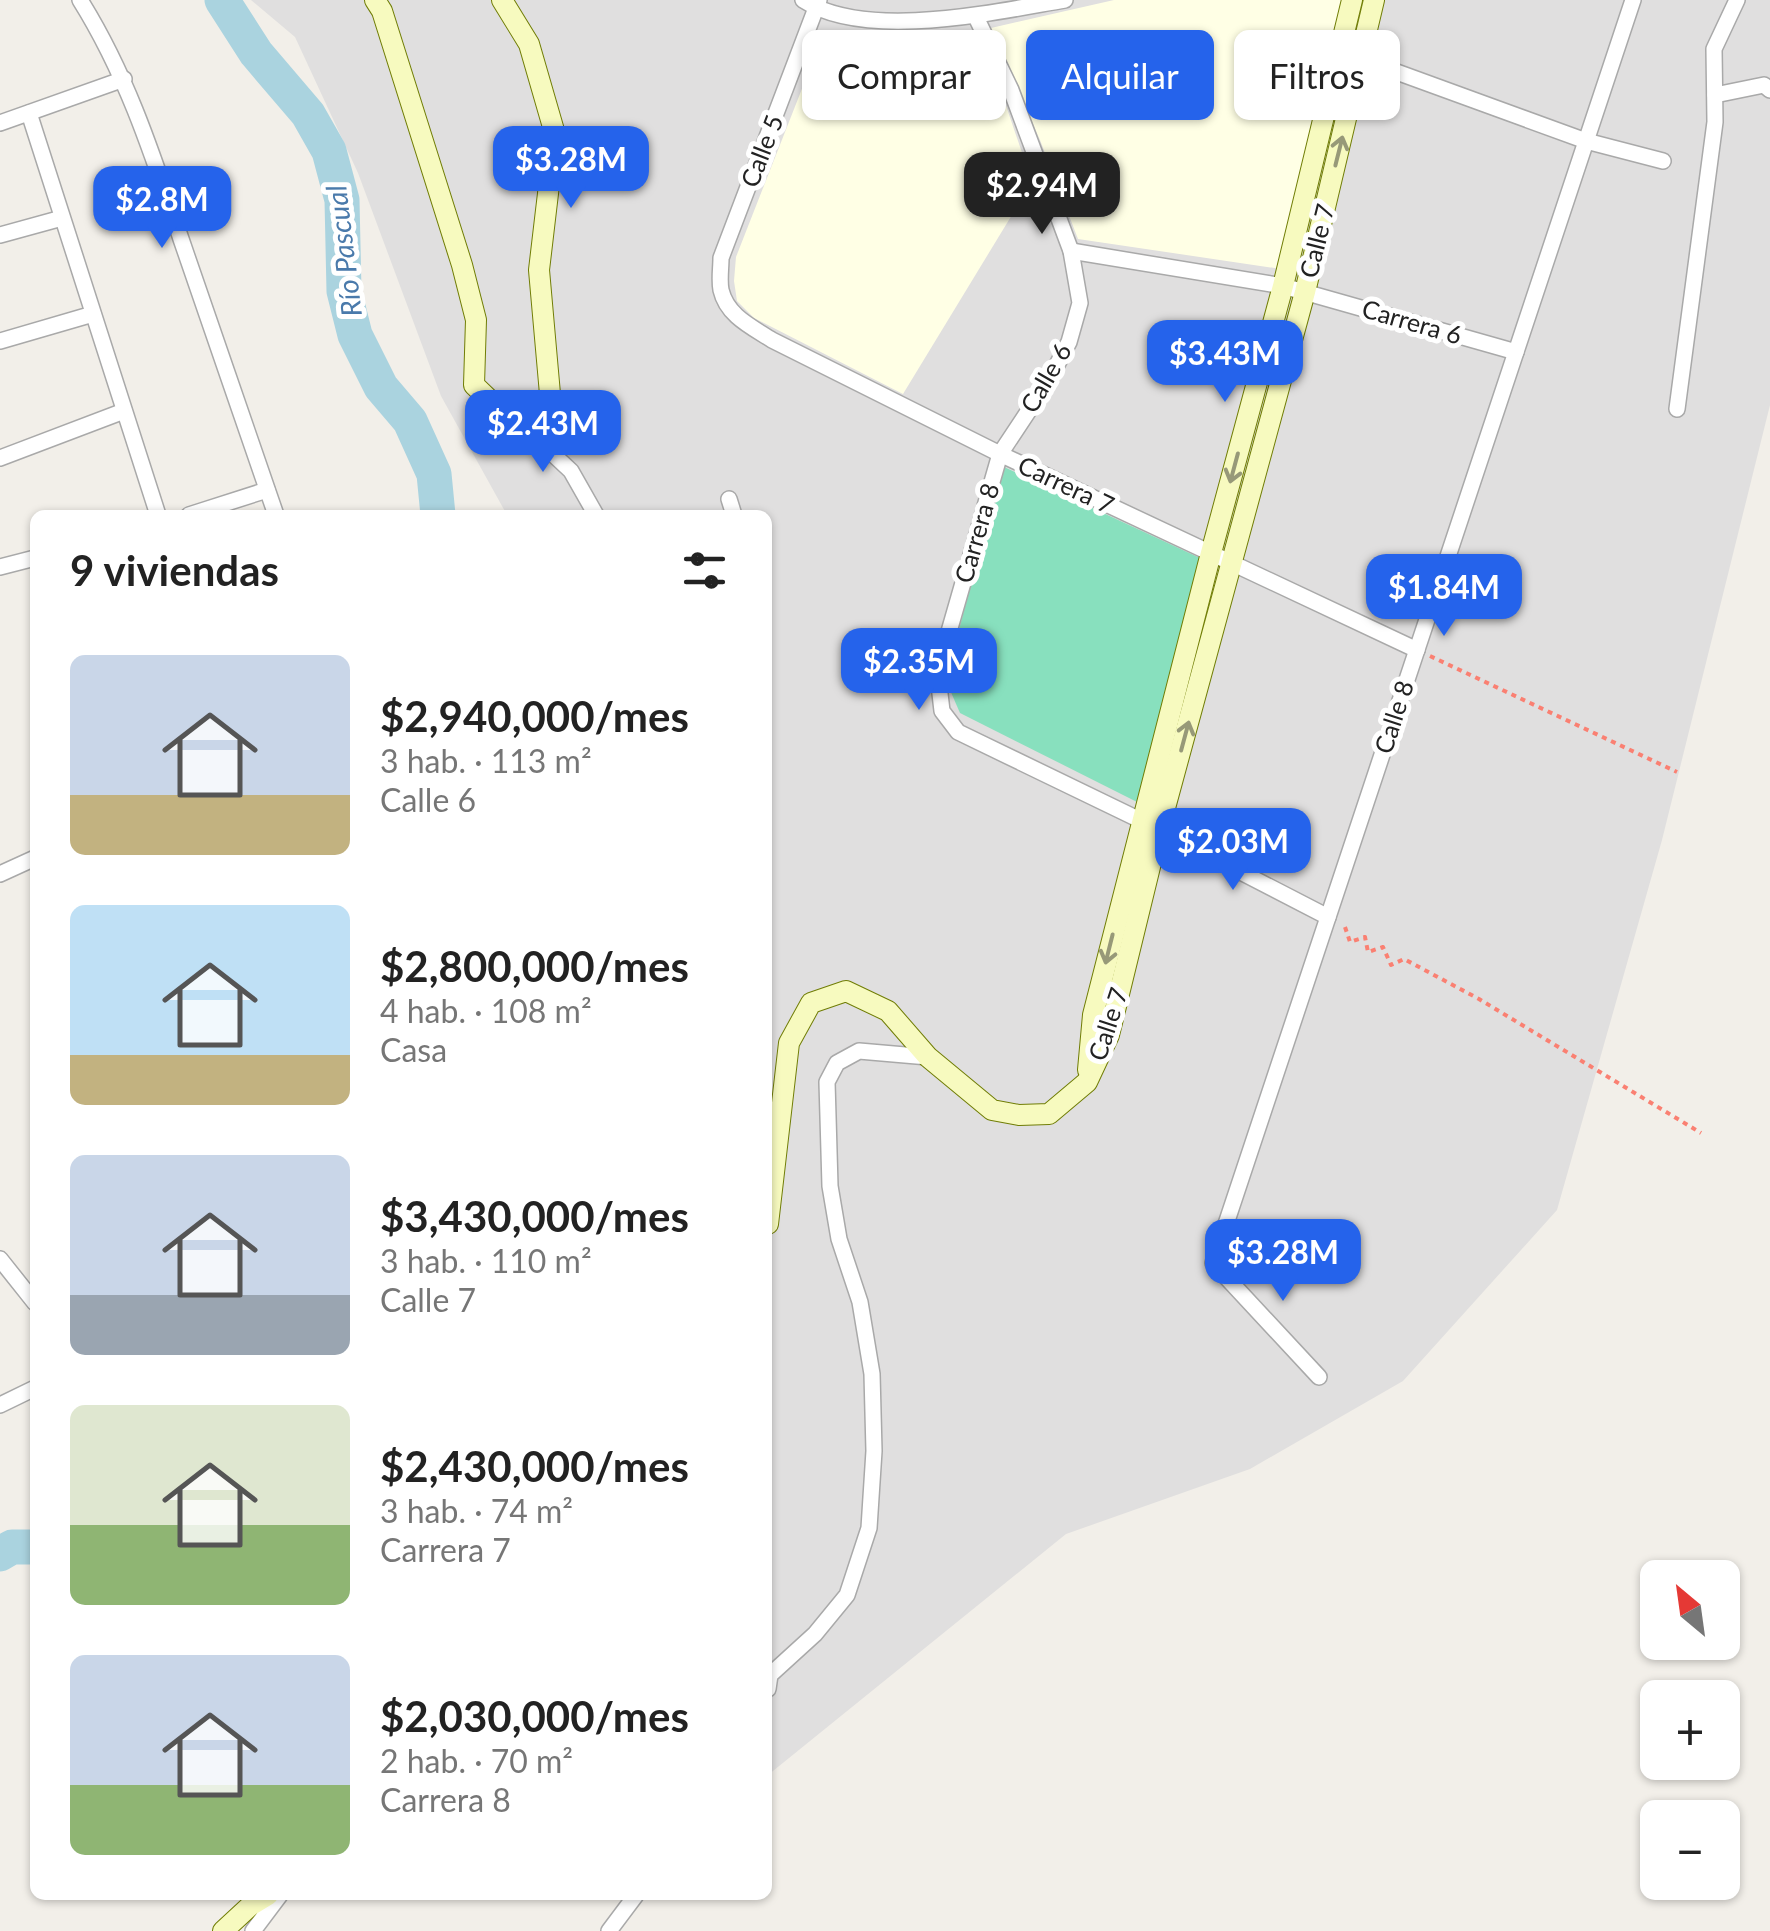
<!DOCTYPE html>
<html lang="es">
<meta charset="utf-8">
<style>
:root{--surface:#fff;--page:#f6f6f6;--text:#222;--muted:#767676;--accent:#2563eb}
body{margin:0;font-family:Lato,sans-serif;background:var(--page);color:var(--text);height:100vh;display:flex;flex-direction:column;font-size:38px;white-space:nowrap}
*{box-sizing:border-box;margin:0}
p{font-size:32px;color:var(--muted)}
.icon{flex:none;width:55px;height:55px;fill:none;stroke:currentColor;stroke-width:2;stroke-linecap:round;stroke-linejoin:round}
.map{position:relative;flex:1;overflow:hidden}
.panel{position:absolute;left:30px;top:510px;width:742px;height:1390px;display:flex;flex-direction:column;background:var(--surface);border-radius:15px;box-shadow:0 2px 8px #0004}
.panel>*{flex:none}
.banner{position:absolute;left:802px;top:30px;width:818px;height:90px;display:flex;gap:20px}
.needle{width:65px;rotate:331deg}
.controls{position:absolute;left:1640px;top:1560px;display:grid;gap:20px}
.controls a{display:grid;place-items:center;width:100px;height:100px;border-radius:15px;background:var(--surface);box-shadow:0 2px 8px #0004;font-size:50px}
.price{position:absolute;translate:-50% -85px;padding:0 22px;border-radius:20px;background:var(--accent);color:#fff;font-size:32px;line-height:65px;filter:drop-shadow(0 2px 5px #0008)}
.price::after{content:'';position:absolute;left:50%;top:60px;width:30px;height:22px;margin-left:-15px;background:inherit;clip-path:polygon(0 0,100% 0,50% 100%)}
.price.selected{background:#222;color:#fff}
ul{padding:0;list-style:none}
li{display:flex;align-items:center;gap:30px;height:250px;padding:0 40px}
li span{display:grid;place-items:center;flex:none;width:280px;height:200px;border-radius:15px;color:#555}
li>.icon{margin-inline-start:auto}
span .icon{width:120px;height:120px;fill:#fffc;stroke-width:1}
li b{font-size:42px}
h2{display:flex;justify-content:space-between;align-items:center;height:120px;padding:0 40px;font-size:42px}
.tag{padding:0 35px;border-radius:15px;background:var(--surface);box-shadow:0 2px 8px #0004;font-size:35px;line-height:90px}
.tag.selected{background:var(--accent);color:#fff}
.map>svg:first-child{display:block}
.residential{fill:#e0dfdf}
.education{fill:#ffffe5}
.pitch{fill:#88e0be}
.lines{fill:none;stroke-linecap:round;stroke-linejoin:round}
.river{stroke:#aad3df;stroke-width:35}
.street-casing{stroke:#a9a9a9;stroke-width:18}
.secondary-casing{stroke:#707d05;stroke-width:22}
.path{stroke:#fa8072;stroke-width:4;stroke-dasharray:5 5;stroke-linecap:butt}
.street{stroke:#fff;stroke-width:15}
.secondary{stroke:#f7fabf;stroke-width:20}
.oneway{stroke:#979978}
.labels{text-anchor:middle;stroke-width:10;stroke-linejoin:round;paint-order:stroke}
.street-label{font-size:25px;fill:#222;stroke:#fff}
.water-label{font-size:28px;font-style:italic;fill:#4a7aab;stroke:#fff}
</style>
<div class="map">
<svg width="1770" height="1931" viewBox="0 0 1770 1931">
<rect width="100%" height="100%" fill="#f2efe9"/>
<!-- residential -->
<polygon class="residential" points="251,0 1770,0 1770,405 1662,840 1557,1210 1403,1381 1250,1469 1066,1534 768,1775 768,515 507,515 441,396 358,173 295,37"/>
<!-- education -->
<g class="education">
<polygon points="1114,0 1344,0 1281,269 1078,239 1040,140 991,28"/>
<polygon points="825,30 973,35 1001,91 1032,182 903,394 754,318 737,301 734,281 736,257"/>
</g>
<!-- pitch -->
<polygon class="pitch" points="1002,466 1200,558 1137,802 960,713 950,690 951,660"/>
<g class="lines">
<!-- river -->
<g class="river">
<polyline points="222,0 256,53 308,114 329,151 342,200 344,291 355,335 381,387 410,421 434,474 438,515"/>
<polyline points="0,1554 12,1547 35,1547"/>
</g>
<defs>
<g id="street">
<path d="M 80,0 C 127,75 153,156 181,239 C 213,331 244,423 276,515"/>
<path d="M 803,0 C 866,41 994,12 1065,0"/>
<path d="M 819,0 L 721,258 C 721,268 719,280 721,290 C 727,316 752,327 772,340 L 1000,454 L 1417,650"/>
<polyline points="976,17 1011,90 1071,251 1080,303 1069,342 1049,380 1000,454 948,635 939,685 942,711 958,732 1142,821 1328,917"/>
<polyline points="1361,59 1586,141 1663,161"/>
<polyline points="1715,95 1764,85 1770,90"/>
<polyline points="29,113 158,515"/>
<polyline points="0,123 124,79"/>
<polyline points="0,235 62,218"/>
<polyline points="1071,251 1283,286 1516,352"/>
<polyline points="0,341 93,314"/>
<polyline points="1677,409 1715,122 1714,49 1737,0"/>
<polyline points="526,416 540,442 571,471 596,515"/>
<polyline points="0,458 124,411"/>
<polyline points="729,499 734,515"/>
<polyline points="189,515 267,490"/>
<polyline points="0,567 35,558"/>
<polyline points="0,874 35,858"/>
<polyline points="0,1259 35,1303"/>
<polyline points="1319,1377 1213,1263 1633,0"/>
<polyline points="0,1405 35,1388"/>
<polyline points="768,1689 770,1675 815,1634 847,1595 869,1528 874,1451 872,1374 860,1302 839,1239 830,1186 827,1082 837,1063 859,1051 928,1057"/>
<polyline points="253,1931 280,1895"/>
<polyline points="609,1931 636,1895"/>
</g>
<g id="secondary">
<polyline points="375,0 382,11 462,265 476,320 474,385 501,411 526,416 550,394 539,270 555,134 529,44 502,0"/>
<polyline points="1088,1070 1093,1015 1211,553 1283,286 1352,0"/>
<polyline points="768,1224 789,1043 811,1003 846,991 888,1011 928,1057 992,1110 1019,1115 1049,1114 1087,1082 1109,1035 1159,830 1305,292 1374,0"/>
<polyline points="223,1931 250,1906 268,1895"/>
</g>
</defs>
<!-- street casing -->
<use href="#street" class="street-casing"/>
<!-- secondary casing -->
<use href="#secondary" class="secondary-casing"/>
<!-- path -->
<g class="path">
<polyline points="1430,656 1677,772"/>
<polyline points="1345,927 1350,942 1365,937 1368,952 1383,947 1391,965 1404,959 1479,999 1701,1133"/>
</g>
<!-- street -->
<use href="#street" class="street"/>
<!-- secondary -->
<use href="#secondary" class="secondary"/>
</g>
<!-- one-way arrows -->
<defs><path id="oneway-shaft" d="M-6 0H5M1.5-3L5.5 0L1.5 3" fill="none" stroke-width="1.6" stroke-linecap="round" stroke-linejoin="round" transform="scale(2.5)"/></defs>
<g class="oneway">
<use href="#oneway-shaft" transform="translate(1339 151) rotate(-76)"/>
<use href="#oneway-shaft" transform="translate(1234 468) rotate(105)"/>
<use href="#oneway-shaft" transform="translate(1185 736) rotate(-75)"/>
<use href="#oneway-shaft" transform="translate(1109 949) rotate(104)"/>
</g>
<g class="labels">
<!-- street labels -->
<g class="street-label">
<text transform="translate(762 151) rotate(-69)" y="9">Calle 5</text>
<text transform="translate(1317 241) rotate(-76)" y="9">Calle 7</text>
<text transform="translate(1412 322) rotate(16)" y="9">Carrera 6</text>
<text transform="translate(1046 378) rotate(-60)" y="9">Calle 6</text>
<text transform="translate(1066 485) rotate(25)" y="9">Carrera 7</text>
<text transform="translate(977 533) rotate(-74)" y="9">Carrera 8</text>
<text transform="translate(1394 717) rotate(-72)" y="9">Calle 8</text>
<text transform="translate(1108 1024) rotate(-72)" y="9">Calle 7</text>
</g>
<!-- water labels -->
<g class="water-label">
<text transform="translate(344 251) rotate(-97)" y="10">Río Pascual</text>
</g>
</g>
</svg>
<div class="controls">
<a><svg class="needle" viewBox="-14 -14 28 28"><path d="M0-13l5 13h-10z" fill="#e53935"/><path d="M0 13l5-13h-10z" fill="#767676"/></svg></a>
<a>+</a>
<a>−</a>
</div>
<b class="price" style="left:571px;top:211px">$3.28M</b>
<b class="price selected" style="left:1042px;top:237px">$2.94M</b>
<b class="price" style="left:162px;top:251px">$2.8M</b>
<b class="price" style="left:1225px;top:405px">$3.43M</b>
<b class="price" style="left:543px;top:475px">$2.43M</b>
<b class="price" style="left:1444px;top:639px">$1.84M</b>
<b class="price" style="left:919px;top:713px">$2.35M</b>
<b class="price" style="left:1233px;top:893px">$2.03M</b>
<b class="price" style="left:1283px;top:1304px">$3.28M</b>
<div class="banner">
<a class="tag">Comprar</a>
<a class="tag selected">Alquilar</a>
<a class="tag">Filtros</a>
</div>
<section class="panel">
<h2>9 viviendas<svg class="icon" aria-label="filters" viewBox="0 0 24 24"><path d="M4 7h16M4 17h16"/><circle cx="9" cy="7" r="2"/><circle cx="15" cy="17" r="2"/></svg></h2>
<ul>
<li><span style="background:linear-gradient(#c9d6e8 70%,#c2b280 0)"><svg class="icon" aria-label="home" viewBox="0 0 24 24"><path d="M3 11l9-7 9 7M6 9v11h12V9"/></svg></span><div><b>$2,940,000/mes</b><p>3 hab. · 113 m²</p><p>Calle 6</p></div></li>
<li><span style="background:linear-gradient(#bfe0f5 75%,#c2b280 0)"><svg class="icon" aria-label="home" viewBox="0 0 24 24"><path d="M3 11l9-7 9 7M6 9v11h12V9"/></svg></span><div><b>$2,800,000/mes</b><p>4 hab. · 108 m²</p><p>Casa</p></div></li>
<li><span style="background:linear-gradient(#c9d6e8 70%,#9aa5b1 0)"><svg class="icon" aria-label="home" viewBox="0 0 24 24"><path d="M3 11l9-7 9 7M6 9v11h12V9"/></svg></span><div><b>$3,430,000/mes</b><p>3 hab. · 110 m²</p><p>Calle 7</p></div></li>
<li><span style="background:linear-gradient(#dfe7d0 60%,#8fb573 0)"><svg class="icon" aria-label="home" viewBox="0 0 24 24"><path d="M3 11l9-7 9 7M6 9v11h12V9"/></svg></span><div><b>$2,430,000/mes</b><p>3 hab. · 74 m²</p><p>Carrera 7</p></div></li>
<li><span style="background:linear-gradient(#c9d6e8 65%,#8fb573 0)"><svg class="icon" aria-label="home" viewBox="0 0 24 24"><path d="M3 11l9-7 9 7M6 9v11h12V9"/></svg></span><div><b>$2,030,000/mes</b><p>2 hab. · 70 m²</p><p>Carrera 8</p></div></li>
</ul>
</section>
</div>
